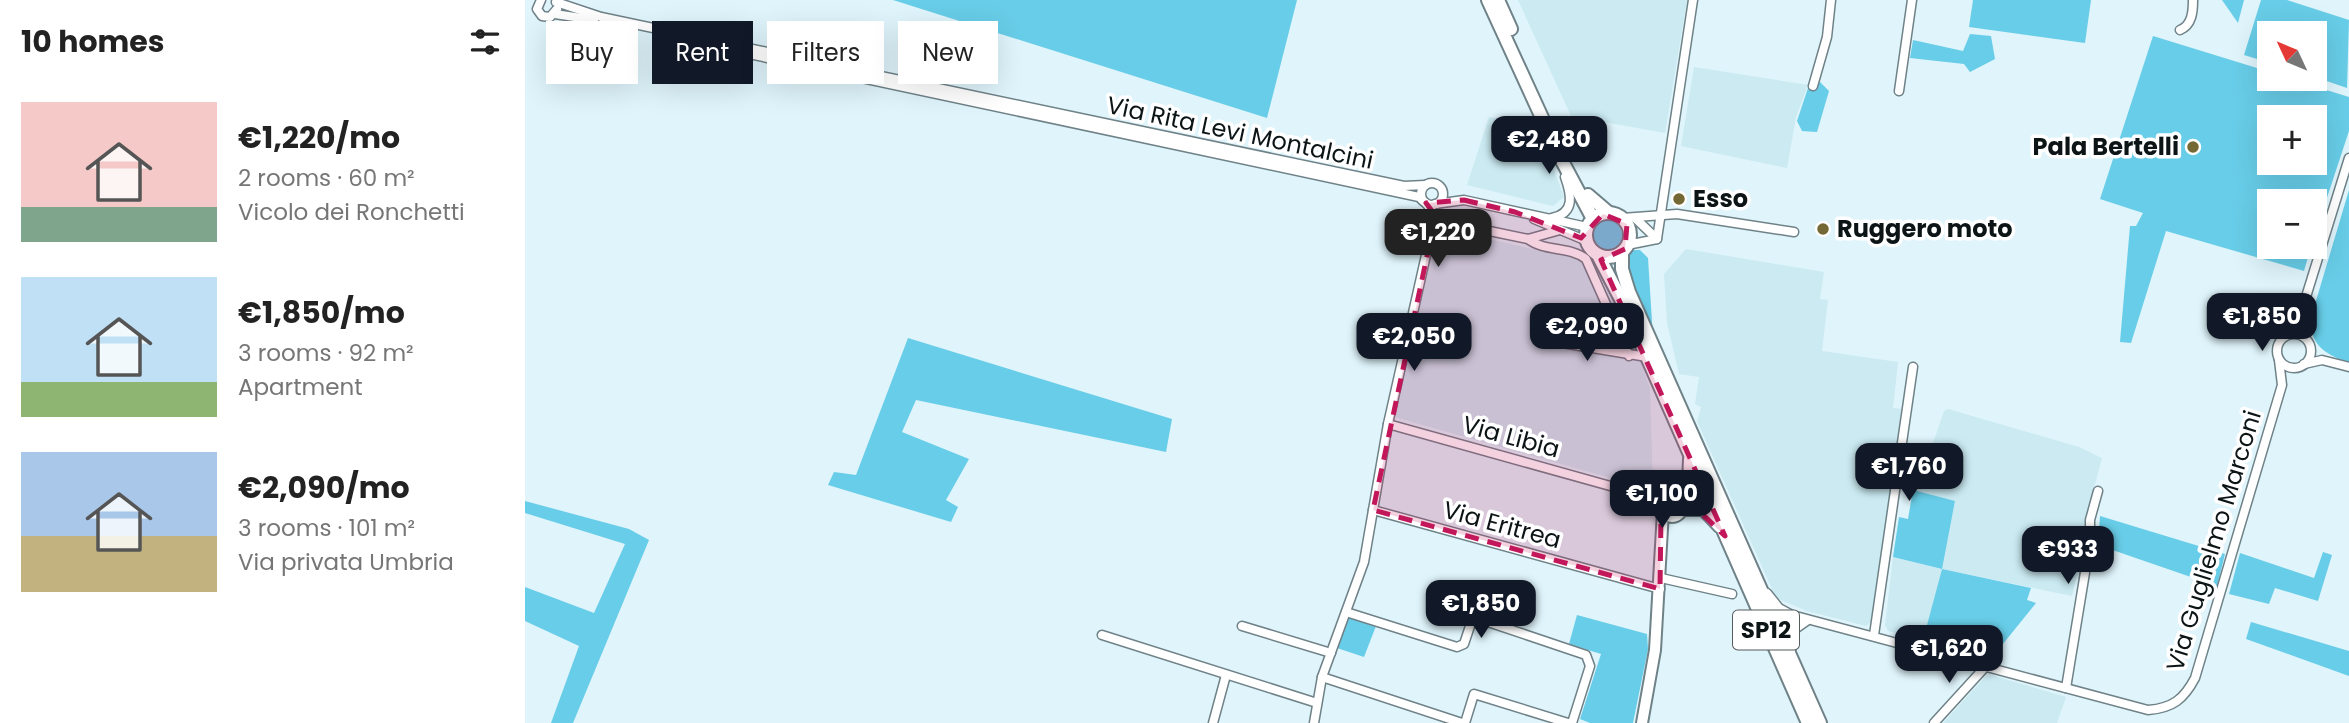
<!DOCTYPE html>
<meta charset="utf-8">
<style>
:root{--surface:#fff;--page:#f2f2f2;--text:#222;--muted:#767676;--accent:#111827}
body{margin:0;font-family:Poppins,sans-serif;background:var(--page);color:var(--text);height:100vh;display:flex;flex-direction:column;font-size:26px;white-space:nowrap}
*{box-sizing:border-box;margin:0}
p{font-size:23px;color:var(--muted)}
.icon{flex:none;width:38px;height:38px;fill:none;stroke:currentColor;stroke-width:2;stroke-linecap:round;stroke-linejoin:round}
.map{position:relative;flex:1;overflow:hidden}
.panel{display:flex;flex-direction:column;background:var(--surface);width:525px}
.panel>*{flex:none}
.top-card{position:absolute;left:21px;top:21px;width:665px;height:63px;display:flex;gap:14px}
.needle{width:46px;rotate:314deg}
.controls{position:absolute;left:1732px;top:21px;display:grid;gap:14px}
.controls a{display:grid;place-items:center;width:70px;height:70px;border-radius:0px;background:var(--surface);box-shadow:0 7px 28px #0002;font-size:35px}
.price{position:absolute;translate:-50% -60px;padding:0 16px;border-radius:14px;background:var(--accent);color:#fff;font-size:23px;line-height:46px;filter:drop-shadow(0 2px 4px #0008)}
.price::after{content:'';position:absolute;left:50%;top:42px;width:21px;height:16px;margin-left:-10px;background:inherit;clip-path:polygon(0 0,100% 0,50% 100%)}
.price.on{background:#222;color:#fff}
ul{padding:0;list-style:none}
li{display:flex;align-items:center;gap:21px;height:175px;padding:0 21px}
li span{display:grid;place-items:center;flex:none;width:196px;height:140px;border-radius:0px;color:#555}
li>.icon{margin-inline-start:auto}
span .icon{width:84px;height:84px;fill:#fffc;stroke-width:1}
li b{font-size:30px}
h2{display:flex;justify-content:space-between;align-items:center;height:84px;padding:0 21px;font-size:30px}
.chip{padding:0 24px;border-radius:0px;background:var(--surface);box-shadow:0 7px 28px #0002;font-size:24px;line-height:63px}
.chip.on{background:var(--accent);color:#fff}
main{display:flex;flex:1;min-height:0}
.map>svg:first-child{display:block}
.built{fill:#cbeaf2}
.green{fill:#68cde8;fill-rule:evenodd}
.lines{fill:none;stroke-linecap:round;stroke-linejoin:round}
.street-casing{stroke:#6f8288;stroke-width:11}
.secondary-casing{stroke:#6f8288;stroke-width:14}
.primary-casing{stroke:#6f8288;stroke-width:16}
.street{stroke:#fff;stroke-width:8}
.secondary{stroke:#fff;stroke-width:10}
.primary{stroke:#fff;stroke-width:12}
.marked{fill:#c2185b;fill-opacity:0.2;stroke:#c2185b;stroke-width:5;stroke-dasharray:14 9;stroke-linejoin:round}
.poi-dot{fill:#746835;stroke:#fff;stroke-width:2.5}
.labels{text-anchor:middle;stroke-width:7;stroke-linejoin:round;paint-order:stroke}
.shield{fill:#fff;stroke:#555a5c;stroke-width:2}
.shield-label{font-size:23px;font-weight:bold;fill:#0c1416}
.street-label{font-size:24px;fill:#0c1416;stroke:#fff}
.poi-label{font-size:24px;font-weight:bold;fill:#0c1416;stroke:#fff;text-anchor:start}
</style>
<main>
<section class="panel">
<h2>10 homes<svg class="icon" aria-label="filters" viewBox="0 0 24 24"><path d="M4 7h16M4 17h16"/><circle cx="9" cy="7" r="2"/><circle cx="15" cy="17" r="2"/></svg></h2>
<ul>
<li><span style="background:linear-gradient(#f6c9c9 75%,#7fa58c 0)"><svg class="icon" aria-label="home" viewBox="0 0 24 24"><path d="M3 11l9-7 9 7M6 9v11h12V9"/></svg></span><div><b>€1,220/mo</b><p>2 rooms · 60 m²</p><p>Vicolo dei Ronchetti</p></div></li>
<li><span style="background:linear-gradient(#bfe0f5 75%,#8fb573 0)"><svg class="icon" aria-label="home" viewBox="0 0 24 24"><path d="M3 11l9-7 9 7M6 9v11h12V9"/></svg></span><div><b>€1,850/mo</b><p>3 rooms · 92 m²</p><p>Apartment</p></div></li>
<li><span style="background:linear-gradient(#a9c7e8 60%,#c2b280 0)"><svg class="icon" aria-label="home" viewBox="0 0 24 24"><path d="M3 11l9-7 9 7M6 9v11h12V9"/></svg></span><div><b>€2,090/mo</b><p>3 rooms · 101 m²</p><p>Via privata Umbria</p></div></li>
</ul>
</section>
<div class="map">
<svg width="1824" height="723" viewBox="0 0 1824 723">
<rect width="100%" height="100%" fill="#dff4fb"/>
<!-- built -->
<g class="built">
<polygon points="993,0 1162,0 1140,133 1046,116"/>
<polygon points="1169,67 1283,85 1271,117 1262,168 1156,146"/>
<polygon points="964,117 1013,127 1039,197 1028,206 942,185"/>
<polygon points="911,227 1070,263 1108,341 1125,388 1128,490 873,418 869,414"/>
<polygon points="1161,249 1299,272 1295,299 1303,300 1297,351 1373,362 1368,408 1377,409 1346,622 1341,626 1282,611 1251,598 1172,421 1176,407 1170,404 1174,377 1154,374 1142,323 1139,274"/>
<polygon points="1423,409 1554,447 1577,458 1557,533 1562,536 1547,596 1417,569 1398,640 1363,631 1360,625 1368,557 1416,569 1430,502 1380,490 1384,455 1402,461 1419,411"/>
<polygon points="1466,675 1541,697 1532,723 1418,723 1460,677"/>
</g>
<!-- green -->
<g class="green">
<polygon points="368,0 772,0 742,118"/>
<polygon points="1448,0 1566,0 1560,43 1444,27"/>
<polygon points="1697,0 1719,0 1713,23"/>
<polygon points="1736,0 1762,0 1824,20 1822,88 1790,77 1790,33 1745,33 1745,63 1719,55"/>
<polygon points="1445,34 1466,36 1470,59 1445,72 1439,64 1385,58 1388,40 1438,51"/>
<path d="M 1628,36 L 1745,72 L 1745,79 L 1766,79 L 1824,97 L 1824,131 L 1790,234 L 1790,201 L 1745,201 L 1745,247 L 1786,247 L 1779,271 L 1641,231 L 1606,343 L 1595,342 L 1605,226 L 1611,226 L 1618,213 L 1575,199 ZM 1745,117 L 1790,117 L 1790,163 L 1745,163 Z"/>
<polygon points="1295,82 1304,91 1292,132 1277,131 1272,121 1284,85"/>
<path d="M 1824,190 L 1824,363 C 1802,355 1786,346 1785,321 Z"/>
<circle cx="1082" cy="235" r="15"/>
<polygon points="1109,250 1115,250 1123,258 1128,338 1103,275 1103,255"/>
<polygon points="383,338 647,419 641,452 391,400 377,432 444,459 421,500 433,507 426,522 303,485 309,472 331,475"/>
<polygon points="1388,490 1430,501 1417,569 1506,588 1502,600 1511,603 1465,660 1398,640 1417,569 1368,557 1374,517 1383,519"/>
<polygon points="0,501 104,529 124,540 48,723 26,723 54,646 0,621 0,587 69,613 100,544 0,513"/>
<polygon points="1575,516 1700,554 1692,586 1573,545"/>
<polygon points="1798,552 1807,555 1793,601 1750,588 1744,604 1704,594 1715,553 1789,578"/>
<polygon points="1052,615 1122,634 1123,649 1108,723 1065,723 1055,719 1076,654 1044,644"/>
<polygon points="823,617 851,626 839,657 812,648"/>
<polygon points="1726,622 1824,651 1824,676 1721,639"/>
</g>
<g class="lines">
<defs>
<g id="street">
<polyline points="16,0 12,9 17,16 25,17 32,9"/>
<polyline points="31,2 76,17 879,186 900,185"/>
<polyline points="30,14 69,20"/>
<path d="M 1655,30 C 1667,25 1668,12 1668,0"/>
<polyline points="177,44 894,197 898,201"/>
<polyline points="1288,86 1302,37 1306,0"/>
<polyline points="1374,91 1387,0"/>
<circle cx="907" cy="194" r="11"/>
<polyline points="901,203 910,215 926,223 1003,239 1035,230"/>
<polyline points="910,204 939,200 1062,227"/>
<path d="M 1027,218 C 1051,213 1046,194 1040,177"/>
<polyline points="1097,218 1152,214 1269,232"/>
<polyline points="1110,218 1132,239"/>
<polyline points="1009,219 1062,241"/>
<path d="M 1003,239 C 1019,252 1045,246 1061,259 L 1104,356"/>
<polyline points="1102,245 1132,239 1168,0"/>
<circle cx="1769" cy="351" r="17"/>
<polyline points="1761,335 1776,313 1824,158"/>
<polyline points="1025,341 1122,357"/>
<polyline points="1779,364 1797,360 1824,367"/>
<polyline points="863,424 1139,501"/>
<polyline points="848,510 1135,589"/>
<polyline points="1136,578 1207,594"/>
<path d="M 1242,593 L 1254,608 L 1267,615 L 1623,710 C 1648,708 1659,699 1670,678 L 1757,385 L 1754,360"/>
<polyline points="821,612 932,647 939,644 946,623 954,619 1061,655 1065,666 1047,723"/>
<polyline points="717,626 806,653"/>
<polyline points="577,635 792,703"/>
<polyline points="1349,635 1388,367"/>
<polyline points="1266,649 1266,632 1283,620"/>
<polyline points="797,677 937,723"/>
<polyline points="1541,688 1565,542 1565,520 1573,491"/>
<polyline points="688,723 701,675"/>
<polyline points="789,723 797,677 839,562 863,424 910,215"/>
<polyline points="940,723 949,694 1043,723"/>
<polyline points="1409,723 1461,666"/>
</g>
<g id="secondary">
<polyline points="1147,497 1163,483 1164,459"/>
<circle cx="1147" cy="507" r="10"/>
<polyline points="1156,510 1178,510 1194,527"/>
<polyline points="1117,723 1130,650 1138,511"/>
</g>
<g id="primary">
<polyline points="963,0 1035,157 1068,219"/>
<polyline points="973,0 986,29"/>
<polyline points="1063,195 1084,213"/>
<circle cx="1083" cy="235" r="22"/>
<polyline points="1097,252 1097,269 1104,292 1295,723"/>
<polyline points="1073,255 1101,309 1283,723"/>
</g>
</defs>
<!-- street casing -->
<use href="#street" class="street-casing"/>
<!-- secondary casing -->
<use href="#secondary" class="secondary-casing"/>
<!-- primary casing -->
<use href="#primary" class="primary-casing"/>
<!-- street -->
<use href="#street" class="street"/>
<!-- secondary -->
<use href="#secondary" class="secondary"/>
<!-- primary -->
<use href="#primary" class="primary"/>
</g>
<!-- marked area -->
<path class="marked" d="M 939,200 L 990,212 L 1056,238 L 1078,214 L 1102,224 L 1100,249 L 1076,260 L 1200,536 L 1171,508 L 1136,515 L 1135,589 L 848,510 L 908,228 L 910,215 L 901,203 Z"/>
<!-- markers -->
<g class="poi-dot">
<circle cx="1668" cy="147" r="7"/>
<circle cx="1154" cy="199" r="7"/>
<circle cx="1298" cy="229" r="7"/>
</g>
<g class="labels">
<!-- shield labels -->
<rect class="shield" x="1208" y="610.5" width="66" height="39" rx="5"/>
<g class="shield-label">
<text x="1241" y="638">SP12</text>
</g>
<!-- street labels -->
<g class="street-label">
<text transform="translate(715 133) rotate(12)" y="8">Via Rita Levi Montalcini</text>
<text transform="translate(986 437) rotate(15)" y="8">Via Libia</text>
<text transform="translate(977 525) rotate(15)" y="8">Via Eritrea</text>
<text transform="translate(1689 541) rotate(-73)" y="8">Via Guglielmo Marconi</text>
</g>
<!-- poi labels -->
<g class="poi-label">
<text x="1654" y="155" text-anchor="end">Pala Bertelli</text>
<text x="1168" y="207">Esso</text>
<text x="1312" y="237">Ruggero moto</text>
</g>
</g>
</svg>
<div class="controls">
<a><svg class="needle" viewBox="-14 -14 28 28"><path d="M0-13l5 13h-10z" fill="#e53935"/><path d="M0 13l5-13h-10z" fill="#767676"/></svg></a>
<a>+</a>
<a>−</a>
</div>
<b class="price" style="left:1024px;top:176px">€2,480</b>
<b class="price on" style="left:913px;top:269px">€1,220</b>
<b class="price" style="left:1737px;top:353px">€1,850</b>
<b class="price" style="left:1062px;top:363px">€2,090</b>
<b class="price" style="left:889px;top:373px">€2,050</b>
<b class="price" style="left:1384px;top:503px">€1,760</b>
<b class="price" style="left:1137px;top:530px">€1,100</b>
<b class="price" style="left:1543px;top:586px">€933</b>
<b class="price" style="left:956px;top:640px">€1,850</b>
<b class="price" style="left:1424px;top:685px">€1,620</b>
<div class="top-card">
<a class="chip">Buy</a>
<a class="chip on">Rent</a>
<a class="chip">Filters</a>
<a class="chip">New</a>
</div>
</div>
</main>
